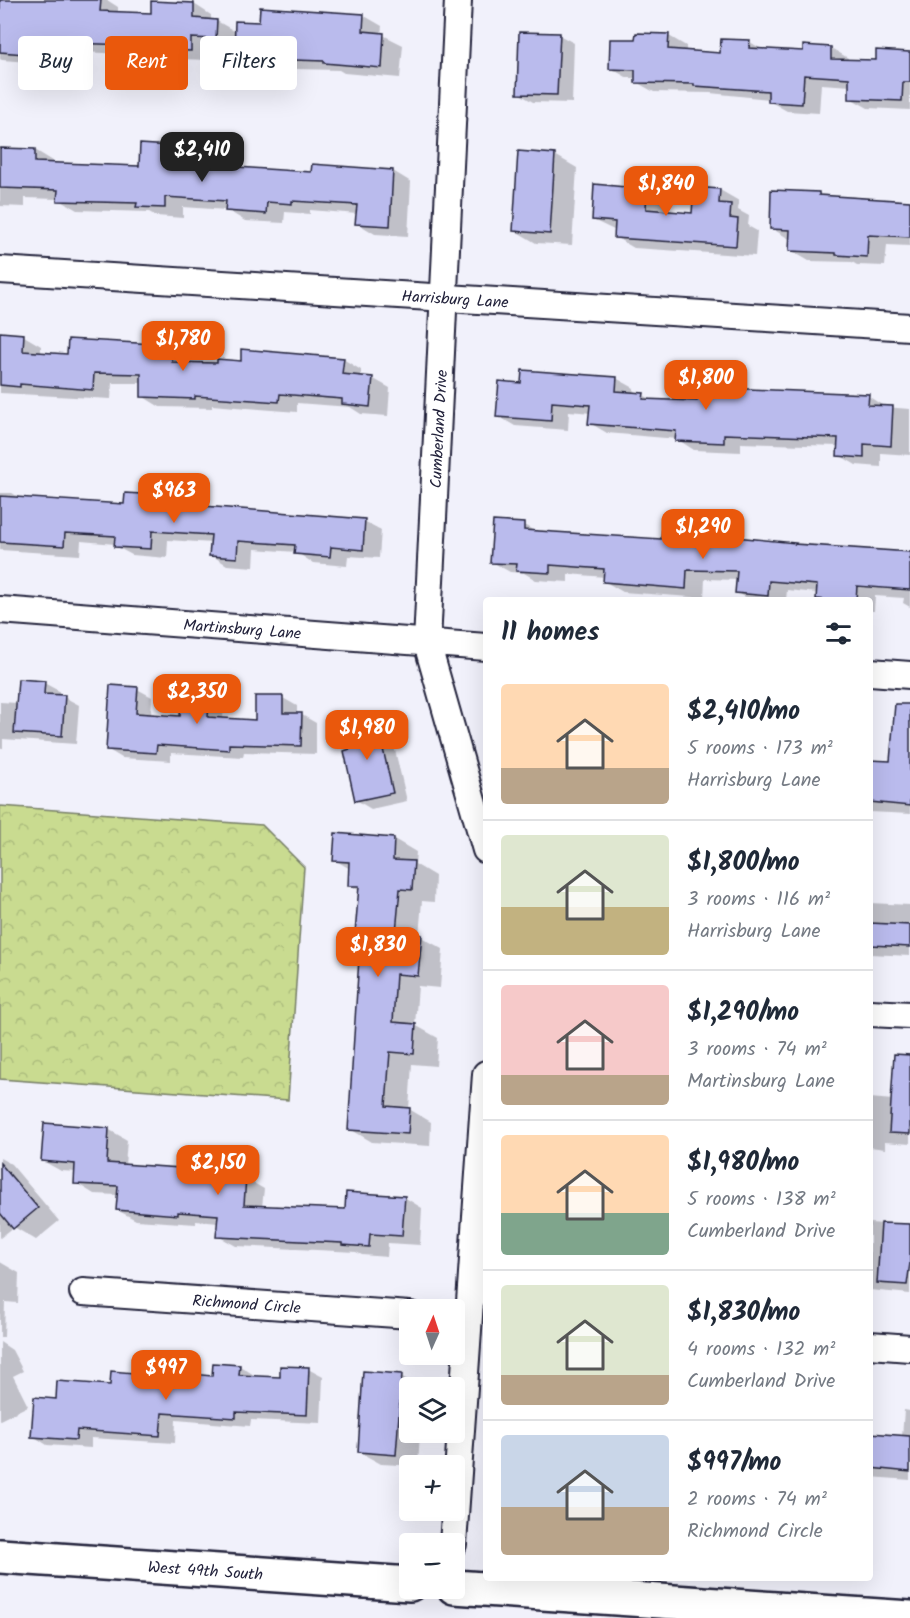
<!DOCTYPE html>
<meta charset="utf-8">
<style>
:root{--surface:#fff;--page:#f2f2f3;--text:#1f2937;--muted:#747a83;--line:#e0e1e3;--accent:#ea580c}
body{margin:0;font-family:Kalam,sans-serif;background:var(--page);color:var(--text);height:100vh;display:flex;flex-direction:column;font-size:22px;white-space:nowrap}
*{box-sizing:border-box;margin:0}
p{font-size:20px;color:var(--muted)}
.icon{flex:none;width:33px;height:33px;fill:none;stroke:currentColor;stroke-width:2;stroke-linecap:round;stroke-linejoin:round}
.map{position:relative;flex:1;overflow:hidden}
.details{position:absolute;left:483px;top:597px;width:390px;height:984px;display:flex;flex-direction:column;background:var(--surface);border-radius:6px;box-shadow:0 6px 24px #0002}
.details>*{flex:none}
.banner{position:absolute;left:18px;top:36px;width:375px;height:54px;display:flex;gap:12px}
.needle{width:39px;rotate:3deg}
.buttons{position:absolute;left:399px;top:1299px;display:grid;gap:12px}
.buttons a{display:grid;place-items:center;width:66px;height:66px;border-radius:6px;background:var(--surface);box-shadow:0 6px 24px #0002;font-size:30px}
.price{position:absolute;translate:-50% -51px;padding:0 14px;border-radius:12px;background:var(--accent);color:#fff;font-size:20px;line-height:39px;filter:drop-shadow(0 2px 3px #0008)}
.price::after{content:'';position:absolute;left:50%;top:36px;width:18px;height:14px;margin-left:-9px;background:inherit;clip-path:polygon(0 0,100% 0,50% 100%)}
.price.selected{background:#222;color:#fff}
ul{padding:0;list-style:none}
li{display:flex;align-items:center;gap:18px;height:150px;padding:0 18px}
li+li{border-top:2px solid var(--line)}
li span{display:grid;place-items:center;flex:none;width:168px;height:120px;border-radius:6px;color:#555}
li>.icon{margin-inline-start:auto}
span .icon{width:72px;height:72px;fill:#fffc;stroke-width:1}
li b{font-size:26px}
h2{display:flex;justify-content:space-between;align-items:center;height:72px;padding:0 18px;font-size:26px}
.tag{padding:0 21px;border-radius:6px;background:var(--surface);box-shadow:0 6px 24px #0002;font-size:21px;line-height:54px}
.tag.selected{background:var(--accent);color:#fff}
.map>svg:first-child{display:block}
.park{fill:url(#park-crowns);stroke:#767e66;stroke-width:1.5}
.shadow{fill:#0003}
.building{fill:#babbed;stroke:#22223b;stroke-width:1.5}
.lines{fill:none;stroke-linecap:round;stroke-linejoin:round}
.minor-casing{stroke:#22223b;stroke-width:30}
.tertiary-casing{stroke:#22223b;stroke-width:38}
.minor{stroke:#fff;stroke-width:26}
.tertiary{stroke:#fff;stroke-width:33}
.labels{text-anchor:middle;stroke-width:4.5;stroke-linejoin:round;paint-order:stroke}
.street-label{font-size:16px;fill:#22223b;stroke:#fff}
</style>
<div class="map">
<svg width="910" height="1618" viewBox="0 0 910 1618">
<defs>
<pattern id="park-crowns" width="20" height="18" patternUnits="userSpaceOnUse" patternTransform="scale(1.5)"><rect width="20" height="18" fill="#c9db90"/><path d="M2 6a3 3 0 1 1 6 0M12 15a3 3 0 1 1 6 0" fill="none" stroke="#acbc7d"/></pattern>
</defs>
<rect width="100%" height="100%" fill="#f1f1fb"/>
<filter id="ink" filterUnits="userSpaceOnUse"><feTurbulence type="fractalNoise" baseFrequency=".0167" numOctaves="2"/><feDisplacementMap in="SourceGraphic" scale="12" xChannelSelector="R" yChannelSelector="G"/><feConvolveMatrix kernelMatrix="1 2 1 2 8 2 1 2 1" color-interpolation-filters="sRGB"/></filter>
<g filter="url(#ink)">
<!-- park -->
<polygon class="park" points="0,806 262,825 304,867 288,1100 0,1079"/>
<!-- shadow -->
<g class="shadow">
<polygon points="0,0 107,0 118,7 118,13 152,14 194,4 211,15 211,21 217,21 236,32 261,24 363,15 382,26 381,34 403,45 400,78 344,73 339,70 254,68 235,57 236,48 209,47 208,60 181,59 175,56 56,51 55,64 2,60 0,59"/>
<polygon points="559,35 574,43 572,103 533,102 518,93"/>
<polygon points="669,36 686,46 686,52 721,55 750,42 765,51 804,53 831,48 848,58 848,61 877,62 910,53 910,110 868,108 850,98 851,86 821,84 819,113 787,111 769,101 769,99 710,93 654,92 636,82 636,78 628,78 610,68 637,41"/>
<polygon points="0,149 35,150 53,161 53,164 140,167 200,149 218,160 218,167 313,173 313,166 393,171 411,182 408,236 375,234 357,223 357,214 310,210 310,214 285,212 284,223 245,221 227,210 183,207 183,218 156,216 149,212 77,210 58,199 25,198 25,207 0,206"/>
<polygon points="555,155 577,168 572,245 536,243 514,230"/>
<polygon points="596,186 647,190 666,201 665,212 694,215 720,190 739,201 738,210 749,216 748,226 757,231 755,256 634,248 615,237 616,231 593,220"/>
<polygon points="819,193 826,197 910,202 910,246 887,245 885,266 857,265 852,262 809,261 790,250 791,240 771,228"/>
<polygon points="0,334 24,336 41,346 41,354 68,355 69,341 172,347 190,357 190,364 343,359 361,370 361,377 372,378 390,388 388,416 361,414 350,407 297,403 297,412 212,405 212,408 160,407 142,396 143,383 112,383 111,399 0,393"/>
<polygon points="616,378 634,388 633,394 643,395 655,401 699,403 726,384 736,390 868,396 885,407 910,409 910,455 881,453 881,467 856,465 839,455 839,446 741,443 741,452 694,450 677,439 607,433 590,423 591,413 569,411 568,430 515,426 498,416 522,384"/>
<polygon points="0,493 12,493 22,499 125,506 191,499 207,508 364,521 381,530 379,558 348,556 347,566 313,563 296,552 255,549 254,567 227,565 211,555 212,543 168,540 167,558 132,555 115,546 115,544 81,541 80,555 0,550"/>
<polygon points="524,525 536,532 663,541 715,533 722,538 910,554 910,607 903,603 904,598 875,596 874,611 870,611 870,600 820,600 818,599 818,593 787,590 786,600 750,600 737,592 738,580 705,579 704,598 623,592 604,581 605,577 568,574 568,582 536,580 524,573 510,572 492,562"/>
<polygon points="44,683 59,691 59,696 64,697 79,705 76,744 3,739 3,748 0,748 0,702 18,703"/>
<polygon points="137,689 152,697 151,716 181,718 210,694 224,702 223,719 256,722 283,698 297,706 297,715 302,715 316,723 316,754 244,752 243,757 171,753 171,761 122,758 107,749"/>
<polygon points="376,720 390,729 407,801 371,809 356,800 352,750"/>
<polygon points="910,743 910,814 870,812 870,749 872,750 871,762 892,763"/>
<polygon points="394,839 416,852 415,864 435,876 434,902 422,901 419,936 443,949 440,988 418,986 415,1025 438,1038 436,1066 412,1064 409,1109 431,1122 430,1146 372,1142 350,1129 360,960 355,957 360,891 349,885 350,869 335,860"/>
<polygon points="870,903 910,905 910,956 870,954"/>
<polygon points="910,1079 910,1144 885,1142 885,1149 870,1147 870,1098 893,1100"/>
<polygon points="108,1129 127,1140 125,1166 181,1169 190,1174 245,1178 264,1189 262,1207 346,1211 404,1197 422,1208 420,1245 388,1243 387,1257 362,1255 356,1252 236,1246 218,1236 219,1223 196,1221 196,1224 136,1220 117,1210 118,1195 94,1194 76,1183 76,1172 61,1171 43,1161"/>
<polygon points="0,1158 11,1164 59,1221 36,1240 14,1227 0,1238"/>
<polygon points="870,1223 910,1226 910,1294 870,1290"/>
<polygon points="0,1262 19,1273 18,1303 5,1302 4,1337 0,1337"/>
<polygon points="0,1342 12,1350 23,1371 13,1376 28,1406 0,1420"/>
<polygon points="240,1366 254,1375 254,1377 281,1378 308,1369 323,1377 321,1423 251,1420 250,1426 176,1420 175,1443 91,1438 91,1448 47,1445 33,1436 57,1400 112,1386 182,1378 213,1377"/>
<polygon points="401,1376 421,1388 410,1388 410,1432 420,1432 418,1466 381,1464 359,1452"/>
<polygon points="904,1410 910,1411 910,1480 870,1477 870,1435 902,1437"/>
</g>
<!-- building -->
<g class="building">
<polygon points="0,0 101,0 100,11 151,13 151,1 194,3 194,18 217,20 216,39 191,38 191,51 162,50 162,46 38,42 37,55 0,52"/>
<polygon points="260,7 364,14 363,31 384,33 382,68 324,63 324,61 234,58 235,21 259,22"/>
<polygon points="519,32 560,33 557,95 517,94"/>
<polygon points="636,33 669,34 668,49 720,53 721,39 750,40 749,48 803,51 803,45 831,47 831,59 876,60 876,50 910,52 910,82 903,82 902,101 849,99 849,78 804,75 802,104 768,102 768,91 694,86 694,84 635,83 635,70 609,69 610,39 635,39"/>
<polygon points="140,144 201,148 200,161 207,161 207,165 311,172 312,164 393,170 390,226 355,224 357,205 292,201 292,204 267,202 266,214 225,211 226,201 165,197 165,208 136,207 137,203 57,201 58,190 0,188 0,148 35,149 35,162 139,166"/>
<polygon points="518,151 555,154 550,234 513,231"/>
<polygon points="594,184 647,189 646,209 692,213 694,187 720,189 719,203 731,204 730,218 738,219 736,246 614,238 615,222 592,220"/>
<polygon points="771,190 819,192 819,195 910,201 910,237 868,235 867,257 836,255 836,253 789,251 790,230 770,229"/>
<polygon points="0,332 24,334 23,351 67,354 68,339 172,345 172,362 217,363 217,359 241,361 241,349 344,358 342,374 373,377 370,407 342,404 342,399 280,394 279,402 195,396 195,399 141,397 141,374 94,373 93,390 20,384 20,387 0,385"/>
<polygon points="522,370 617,377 616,391 644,393 643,399 697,401 698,382 726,383 726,388 869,394 868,405 893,406 891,446 864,444 864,458 837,456 838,438 724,434 724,443 675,441 676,431 588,424 590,405 552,402 551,421 496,417 499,381 521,383"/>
<polygon points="125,493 191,497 191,505 365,519 363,550 331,547 330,557 294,554 295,545 238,541 237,558 209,556 211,535 152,531 151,549 114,547 115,536 65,533 64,546 0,542 0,496 124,504"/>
<polygon points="493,521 524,523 524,530 661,539 662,530 715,532 715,535 796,543 795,544 910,552 910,590 857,586 856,600 827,600 816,599 817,585 769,581 768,596 735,593 737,571 687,570 686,589 603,582 604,569 550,565 550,573 516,571 517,564 490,563"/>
<polygon points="18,679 45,681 44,694 65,695 62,736 14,733"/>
<polygon points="110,685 138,687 136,713 180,716 182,690 210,692 208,717 255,720 255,696 283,696 283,713 302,713 301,746 229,744 229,750 157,745 156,753 106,750"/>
<polygon points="895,704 910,704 910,806 870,802 870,760 890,761"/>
<polygon points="376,718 393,793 355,801 344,751 350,749 344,726"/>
<polygon points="335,833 394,838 393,860 414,861 412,890 400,889 396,932 422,935 418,976 396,974 393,1022 416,1024 414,1054 390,1052 386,1106 410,1108 408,1134 348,1130 359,958 353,957 359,886 348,886 349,862 333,861"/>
<polygon points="870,923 910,925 910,947 870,945"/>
<polygon points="894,1054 910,1055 910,1134 889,1133"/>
<polygon points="44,1123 109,1128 107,1163 181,1168 181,1172 246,1177 244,1205 345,1209 346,1192 405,1196 402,1236 370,1234 369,1247 342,1245 342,1243 216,1237 218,1215 178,1212 178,1215 116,1210 118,1186 74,1184 75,1164 41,1161"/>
<polygon points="0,1163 38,1208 13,1229 0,1213"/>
<polygon points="881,1223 910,1224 910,1263 907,1285 877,1283"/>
<polygon points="213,1363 240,1365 239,1375 280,1377 280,1366 309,1367 307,1415 236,1412 236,1418 162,1413 160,1436 77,1430 76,1440 31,1437 34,1397 56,1399 57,1381 110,1385 111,1371 181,1377 181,1373 212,1376"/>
<polygon points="363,1371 402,1374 396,1455 358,1452"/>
<polygon points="870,1433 910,1436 910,1472 870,1468"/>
</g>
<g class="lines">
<defs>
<g id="minor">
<polyline points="458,0 427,643 486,850"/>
<path id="s1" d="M 0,270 L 910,327"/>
<path id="s2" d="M 0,610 L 486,647"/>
<polyline points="870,672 910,675"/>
<polyline points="870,1013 910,1015"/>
<path id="s3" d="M 83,1292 L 410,1315"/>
<polyline points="870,1345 910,1348"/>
<polyline points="453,1544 486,1074"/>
</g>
<g id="tertiary">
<path id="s4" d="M 0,1556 L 410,1584"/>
<polyline points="454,1587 910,1618"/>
</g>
</defs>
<!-- minor casing -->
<use href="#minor" class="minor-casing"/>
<!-- tertiary casing -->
<use href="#tertiary" class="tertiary-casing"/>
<!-- minor -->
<use href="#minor" class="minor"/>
<!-- tertiary -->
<use href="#tertiary" class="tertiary"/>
</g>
</g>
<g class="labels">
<!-- street labels -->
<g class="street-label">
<text dy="6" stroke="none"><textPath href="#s1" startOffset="456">Harrisburg Lane</textPath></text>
<text transform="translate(438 429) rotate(-87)" y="6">Cumberland Drive</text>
<text dy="6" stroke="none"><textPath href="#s2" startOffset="243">Martinsburg Lane</textPath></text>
<text dy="6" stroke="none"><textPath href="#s3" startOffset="164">Richmond Circle</textPath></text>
<text dy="6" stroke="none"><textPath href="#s4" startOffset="206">West 49th South</textPath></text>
</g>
</g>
</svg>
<div class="buttons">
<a><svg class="needle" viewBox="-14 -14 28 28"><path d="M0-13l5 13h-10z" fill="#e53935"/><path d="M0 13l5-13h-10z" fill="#747a83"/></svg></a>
<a><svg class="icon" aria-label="layers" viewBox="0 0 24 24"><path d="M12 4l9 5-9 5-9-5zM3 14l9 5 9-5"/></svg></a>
<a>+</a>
<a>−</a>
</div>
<b class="price selected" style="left:202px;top:183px">$2,410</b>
<b class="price" style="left:666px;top:217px">$1,840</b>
<b class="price" style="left:183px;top:372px">$1,780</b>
<b class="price" style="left:706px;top:411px">$1,800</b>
<b class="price" style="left:174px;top:524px">$963</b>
<b class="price" style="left:703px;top:560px">$1,290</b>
<b class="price" style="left:197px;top:725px">$2,350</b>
<b class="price" style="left:367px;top:761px">$1,980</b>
<b class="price" style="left:378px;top:978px">$1,830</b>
<b class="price" style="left:218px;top:1196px">$2,150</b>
<b class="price" style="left:166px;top:1401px">$997</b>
<div class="banner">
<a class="tag">Buy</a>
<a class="tag selected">Rent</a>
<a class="tag">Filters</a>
</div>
<section class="details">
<h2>11 homes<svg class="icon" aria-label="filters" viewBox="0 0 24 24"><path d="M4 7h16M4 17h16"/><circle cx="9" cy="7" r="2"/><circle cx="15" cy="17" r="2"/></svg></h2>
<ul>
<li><span style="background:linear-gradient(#ffd9b3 70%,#b9a48a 0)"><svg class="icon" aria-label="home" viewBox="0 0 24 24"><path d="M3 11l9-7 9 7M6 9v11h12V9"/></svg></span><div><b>$2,410/mo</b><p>5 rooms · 173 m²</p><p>Harrisburg Lane</p></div></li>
<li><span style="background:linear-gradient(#dfe7d0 60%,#c2b280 0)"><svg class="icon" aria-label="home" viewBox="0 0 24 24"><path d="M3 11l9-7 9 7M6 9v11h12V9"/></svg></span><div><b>$1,800/mo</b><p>3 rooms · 116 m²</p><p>Harrisburg Lane</p></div></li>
<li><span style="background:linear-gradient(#f6c9c9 75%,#b9a48a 0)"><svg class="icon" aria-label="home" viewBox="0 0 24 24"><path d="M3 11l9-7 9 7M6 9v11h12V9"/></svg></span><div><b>$1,290/mo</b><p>3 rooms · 74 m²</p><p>Martinsburg Lane</p></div></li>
<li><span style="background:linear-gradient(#ffd9b3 65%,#7fa58c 0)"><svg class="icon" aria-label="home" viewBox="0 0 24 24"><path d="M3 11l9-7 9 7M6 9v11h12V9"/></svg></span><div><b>$1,980/mo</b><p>5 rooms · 138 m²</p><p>Cumberland Drive</p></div></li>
<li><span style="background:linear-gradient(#dfe7d0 75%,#b9a48a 0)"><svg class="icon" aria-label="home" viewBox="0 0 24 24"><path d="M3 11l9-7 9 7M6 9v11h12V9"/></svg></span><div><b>$1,830/mo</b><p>4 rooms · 132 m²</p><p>Cumberland Drive</p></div></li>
<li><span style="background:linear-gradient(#c9d6e8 60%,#b9a48a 0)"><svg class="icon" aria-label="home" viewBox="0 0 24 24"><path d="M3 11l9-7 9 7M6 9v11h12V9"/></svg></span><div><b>$997/mo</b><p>2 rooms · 74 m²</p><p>Richmond Circle</p></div></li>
</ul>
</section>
</div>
